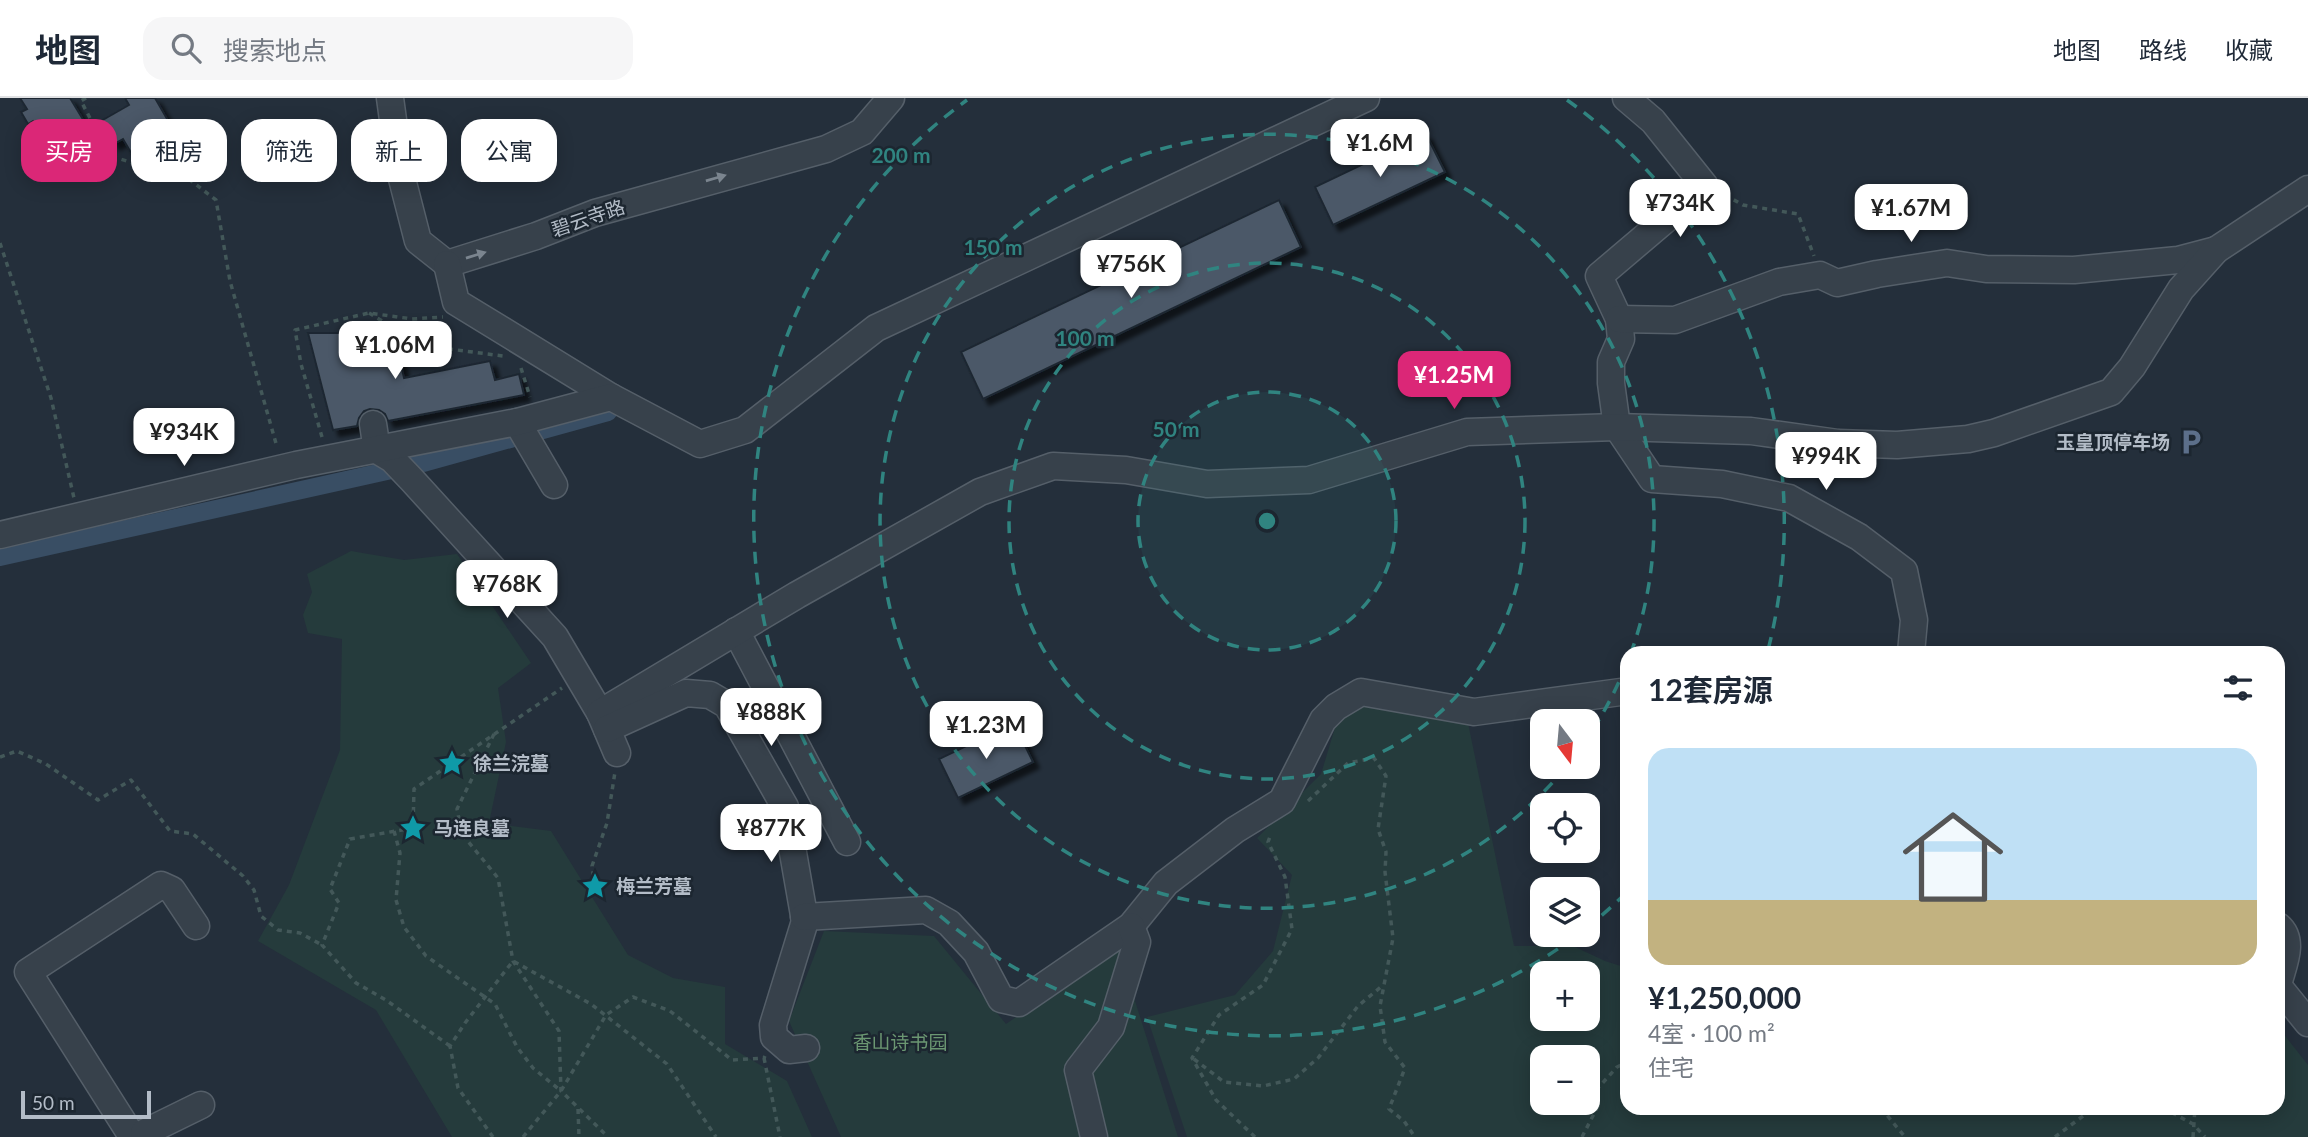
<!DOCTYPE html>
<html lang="zh">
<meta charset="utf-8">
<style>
:root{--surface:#fff;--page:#f6f6f7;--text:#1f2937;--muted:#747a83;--line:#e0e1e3;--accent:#db2777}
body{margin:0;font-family:Lato,"Noto Sans SC",sans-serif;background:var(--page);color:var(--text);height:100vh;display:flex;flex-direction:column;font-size:26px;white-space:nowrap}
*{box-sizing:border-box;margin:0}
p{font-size:23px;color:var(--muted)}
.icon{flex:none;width:38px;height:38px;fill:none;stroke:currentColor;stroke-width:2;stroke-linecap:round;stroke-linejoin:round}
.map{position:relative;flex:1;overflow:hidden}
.panel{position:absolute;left:1620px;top:548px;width:665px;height:469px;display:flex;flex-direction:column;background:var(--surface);border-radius:21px;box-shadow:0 4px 18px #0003}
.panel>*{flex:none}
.top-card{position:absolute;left:21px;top:21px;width:665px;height:63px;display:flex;gap:14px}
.needle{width:46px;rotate:164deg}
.tools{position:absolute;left:1530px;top:611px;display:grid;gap:14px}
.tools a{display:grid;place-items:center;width:70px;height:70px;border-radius:14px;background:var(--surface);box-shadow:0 4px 18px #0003;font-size:35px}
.scale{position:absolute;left:21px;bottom:18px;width:130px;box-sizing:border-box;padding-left:7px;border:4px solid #b3bcc7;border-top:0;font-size:19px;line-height:24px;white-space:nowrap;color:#b3bcc7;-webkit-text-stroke:5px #1c2630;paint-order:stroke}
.price{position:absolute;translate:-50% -60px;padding:0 16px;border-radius:14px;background:#fff;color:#222;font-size:23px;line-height:46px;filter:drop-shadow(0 2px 4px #0008)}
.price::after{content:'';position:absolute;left:50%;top:42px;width:21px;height:16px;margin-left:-10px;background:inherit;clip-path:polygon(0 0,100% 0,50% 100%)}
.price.current{background:var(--accent);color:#fff}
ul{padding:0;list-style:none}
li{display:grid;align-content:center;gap:14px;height:371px;padding:0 28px}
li+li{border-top:2px solid var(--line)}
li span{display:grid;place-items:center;height:217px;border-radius:21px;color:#555}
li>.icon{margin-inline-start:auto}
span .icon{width:126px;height:126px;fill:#fffc;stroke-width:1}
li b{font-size:30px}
h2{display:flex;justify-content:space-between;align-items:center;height:84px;padding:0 28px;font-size:30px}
.pill{padding:0 24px;border-radius:21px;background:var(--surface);box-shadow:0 4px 18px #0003;font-size:24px;line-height:63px}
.pill.current{background:var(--accent);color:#fff}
header{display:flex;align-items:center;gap:42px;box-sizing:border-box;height:98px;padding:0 35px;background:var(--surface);border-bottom:2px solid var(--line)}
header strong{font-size:33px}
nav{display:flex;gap:38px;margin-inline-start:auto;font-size:24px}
.search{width:490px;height:63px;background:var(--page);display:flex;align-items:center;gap:18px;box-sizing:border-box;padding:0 24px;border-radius:21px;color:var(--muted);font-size:26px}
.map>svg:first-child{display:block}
.green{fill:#253b3c;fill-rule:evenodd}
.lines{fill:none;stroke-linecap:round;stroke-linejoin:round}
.canal{stroke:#394e64;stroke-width:18}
.building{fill:#4c5967;stroke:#1e2832;stroke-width:2;filter:url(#shadow)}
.minor-casing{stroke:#555f69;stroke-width:29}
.path{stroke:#435859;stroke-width:3.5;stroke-dasharray:5 5;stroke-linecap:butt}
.minor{stroke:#37414b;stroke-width:26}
.oneway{fill:#7b858f}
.ring{fill:none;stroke:#308480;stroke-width:3.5;stroke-dasharray:12 9}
.labels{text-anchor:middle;stroke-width:5;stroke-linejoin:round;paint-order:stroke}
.street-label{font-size:19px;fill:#b3bcc7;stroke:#1c2630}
.poi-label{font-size:19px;font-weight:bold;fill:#b3bcc7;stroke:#1c2630;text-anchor:start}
.park-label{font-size:19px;fill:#6b9772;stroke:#1c2630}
.centre{fill:#308480;stroke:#1c2630;stroke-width:3.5}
.ring-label{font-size:21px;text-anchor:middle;font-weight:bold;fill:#308480;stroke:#1c2630;stroke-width:5;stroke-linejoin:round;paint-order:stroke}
</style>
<header>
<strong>地图</strong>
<div class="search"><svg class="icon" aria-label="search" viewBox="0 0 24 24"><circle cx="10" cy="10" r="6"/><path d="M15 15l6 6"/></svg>搜索地点</div>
<nav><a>地图</a><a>路线</a><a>收藏</a></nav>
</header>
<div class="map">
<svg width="2308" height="1039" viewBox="0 0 2308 1039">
<defs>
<filter id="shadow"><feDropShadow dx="6" dy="6" stdDeviation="2" flood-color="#0009"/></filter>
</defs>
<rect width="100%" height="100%" fill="#242f3b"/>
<!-- green -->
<g class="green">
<polygon points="351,453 404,462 457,456 531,565 498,590 506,644 489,725 551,733 628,857 673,880 725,889 725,946 787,983 812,1039 452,1039 376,912 258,843 289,787 340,652 342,541 308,535 303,517 312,494 307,476"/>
<path d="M 1362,601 L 1468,625 L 1514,848 L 1573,848 L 1605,863 L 1627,870 L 1628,1010 L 2278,1010 L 2279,930 L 2308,967 L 2308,1039 L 1187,1039 L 1147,919 L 1235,897 L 1273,853 L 1292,777 L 1257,740 L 1321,676 L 1341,610 ZM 1542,875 L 1587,875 L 1587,920 L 1542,920 ZM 1542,959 L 1587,959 L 1587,1004 L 1542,1004 Z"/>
<polygon points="824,833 934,838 1006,926 1118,849 1178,1039 841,1039 789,923"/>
</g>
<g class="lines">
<!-- canal -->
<polyline class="canal" points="0,459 423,365 608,314"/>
</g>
<!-- building -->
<g class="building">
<polygon points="20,0 70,0 90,33 53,55 33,23 28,26 21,14 27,11"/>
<polygon points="125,0 155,0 193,66 180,74 133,58 123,41 114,46 101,23 129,7"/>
<polygon points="1426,36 1445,74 1333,127 1315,89"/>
<polygon points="1279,102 1301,149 983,301 961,254"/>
<polygon points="308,235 394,235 404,280 490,263 495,282 519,276 524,297 388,323 385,316 379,312 370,311 364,313 359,320 357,328 333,332"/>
<polygon points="1014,625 1033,664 958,700 939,661"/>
</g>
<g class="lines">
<defs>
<g id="minor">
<polyline points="390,0 400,73 418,143 447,166 536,138 595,115 826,51 862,34 891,0"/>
<polyline points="1626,0 1653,23 1705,88 1599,178 1619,221 1621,241 1611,264 1611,285 1617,329 1652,381 1722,386 1789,400 1859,439 1904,473 1914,522 1911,555"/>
<polyline points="447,166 456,204 611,299"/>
<polyline points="1619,221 1675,222 1779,184 1820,177 1837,185 1877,176 1947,165 1986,171 2074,172 2178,162 2216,152"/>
<polyline points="517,324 554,387"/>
<polyline points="373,326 377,352 392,361 412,382 555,539 600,615 617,655"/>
<polyline points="0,437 296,367 517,324 611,299 700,346 745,332 876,230 1366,0"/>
<polyline points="736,533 847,744"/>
<polyline points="600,615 797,497 980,394 1053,368 1126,372 1207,386 1309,382 1467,334 1617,329 1751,333 1838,345 1897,347 1968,341 1994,335 2111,294 2132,269 2181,191 2216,152 2308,91"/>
<polyline points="607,631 686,595 710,597 727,607 785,709 805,823 773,927 774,939 789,952 806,950"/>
<polyline points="804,819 926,812 949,825 976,854 1001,901 1019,905 1131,828 1166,785 1235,732 1282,703 1323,622 1336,609 1361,594 1474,614 1628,593"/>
<path d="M 2278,828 C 2296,843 2282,869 2278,887"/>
<polyline points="2278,888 2308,925"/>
<polyline points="130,1035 28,874 161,787 172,792 196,828"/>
<polyline points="144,1035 201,1007"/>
<polyline points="1094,1039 1078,972 1111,929 1137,844 1131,828"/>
</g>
</defs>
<!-- minor casing -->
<use href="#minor" class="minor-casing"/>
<!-- path -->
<g class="path">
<polyline points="86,0 81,3 110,58 190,82 216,102 230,183 277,349"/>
<polyline points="1725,97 1743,107 1798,116 1814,158"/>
<polyline points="0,145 51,300 74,400"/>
<polyline points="369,215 399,233 411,246 503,258"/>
<polyline points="521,270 530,299"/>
<polyline points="322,339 301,266 295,232 369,215 412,221 443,219"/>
<polyline points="494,636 457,711 462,736 498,780 513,863 559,933 561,993 608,1039"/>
<polyline points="0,659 17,653 46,666 98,702 131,682 170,733 193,736 243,778 254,792 261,818 278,832 300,835 322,847"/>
<polyline points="1308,703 1348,665 1374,660 1386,678 1378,731 1386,754 1385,774 1393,840 1380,908 1385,944 1405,970 1389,1011 1404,1023 1415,1039"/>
<polyline points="394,733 400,755 396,802 404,829 426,858 495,906 517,949 533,970 561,993"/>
<polyline points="595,788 592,768 607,725 615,674"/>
<polyline points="450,948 386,902 356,885 322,847 339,805 330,791 350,741 413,730 414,691 562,590"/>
<polyline points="764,960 780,1039"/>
<polyline points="1194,961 1224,984 1263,988 1294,981 1318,960 1358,908 1382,888"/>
<polyline points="1881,1010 1905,1039"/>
<polyline points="2163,1010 2193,1026 2205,1039"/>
<polyline points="578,1011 579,1039"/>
<polyline points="493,1039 458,990 450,948 465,925 513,863 591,906 667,966 716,1039"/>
<polyline points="523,1039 561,993 606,917 633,899 670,913 732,962 764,960 765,958"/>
<polyline points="1255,1039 1216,1002 1192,960 1219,917 1263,887 1292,831 1285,779 1268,744 1271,736"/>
<polyline points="1582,1039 1598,1008 1598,990 1617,969 1628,964"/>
<polyline points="2055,1039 2091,1012 2111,1010"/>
<polyline points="2193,1039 2195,1010"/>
</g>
<!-- minor -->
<use href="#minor" class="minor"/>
</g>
<!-- one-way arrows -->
<defs><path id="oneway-solid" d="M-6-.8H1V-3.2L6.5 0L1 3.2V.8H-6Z" transform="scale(1.75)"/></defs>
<g class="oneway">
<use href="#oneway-solid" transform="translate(716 80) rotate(-16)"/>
<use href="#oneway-solid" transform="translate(476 157) rotate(-17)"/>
</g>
<!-- distance rings -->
<circle cx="1267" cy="423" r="129" fill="#308480" fill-opacity=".12"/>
<g class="ring">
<circle cx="1267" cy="423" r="129"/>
<circle cx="1267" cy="423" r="258"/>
<path d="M1627 565A387 387 0 0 1 1588 639M1566 669A387 387 0 1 1 1632 552"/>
<path d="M1626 795A517 517 0 0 1 1589 828M1575 839A517 517 0 1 1 967 2M1567 2A517 517 0 0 1 1768 552"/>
</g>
<!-- icons -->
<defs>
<symbol id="parking-bare" viewBox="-9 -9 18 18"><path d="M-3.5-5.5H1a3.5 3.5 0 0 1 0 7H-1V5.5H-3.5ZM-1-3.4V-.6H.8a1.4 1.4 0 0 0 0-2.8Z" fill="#5c6f8a" stroke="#1c2630" stroke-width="2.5" paint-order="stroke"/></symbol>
<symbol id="sight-bare" viewBox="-9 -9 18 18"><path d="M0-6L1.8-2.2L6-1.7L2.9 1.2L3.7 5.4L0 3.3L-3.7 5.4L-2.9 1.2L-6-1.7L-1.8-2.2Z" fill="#0f9aa8" stroke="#1c2630" stroke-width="2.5" paint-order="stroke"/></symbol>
</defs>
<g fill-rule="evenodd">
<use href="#parking-bare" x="2172" y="325" width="38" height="38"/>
<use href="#sight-bare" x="433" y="646" width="38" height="38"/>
<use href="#sight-bare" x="394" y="711" width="38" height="38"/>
<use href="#sight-bare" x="576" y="769" width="38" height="38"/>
</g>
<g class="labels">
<!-- street labels -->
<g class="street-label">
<text transform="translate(588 120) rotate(-19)" y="7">碧云寺路</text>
</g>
<!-- poi labels -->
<g class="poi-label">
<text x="2170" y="351" text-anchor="end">玉皇顶停车场</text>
<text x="473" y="672">徐兰浣墓</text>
<text x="434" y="737">马连良墓</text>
<text x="616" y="795">梅兰芳墓</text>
</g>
<!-- park labels -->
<g class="park-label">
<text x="900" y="951">香山诗书园</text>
</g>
</g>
<circle cx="1267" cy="423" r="10" class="centre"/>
<g class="ring-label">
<text x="901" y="65">200 m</text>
<text x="993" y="157">150 m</text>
<text x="1085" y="248">100 m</text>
<text x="1176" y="339">50 m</text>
</g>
</svg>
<div class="tools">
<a><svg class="needle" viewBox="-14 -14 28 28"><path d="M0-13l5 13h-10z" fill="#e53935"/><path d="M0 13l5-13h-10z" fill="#747a83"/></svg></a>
<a><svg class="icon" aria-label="locate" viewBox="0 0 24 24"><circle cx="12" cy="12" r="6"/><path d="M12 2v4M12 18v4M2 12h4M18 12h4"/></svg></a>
<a><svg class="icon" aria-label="layers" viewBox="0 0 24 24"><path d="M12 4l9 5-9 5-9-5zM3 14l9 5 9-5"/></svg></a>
<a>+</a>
<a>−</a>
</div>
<div class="scale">50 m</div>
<b class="price" style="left:1380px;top:81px">¥1.6M</b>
<b class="price" style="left:1680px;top:141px">¥734K</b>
<b class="price" style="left:1911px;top:146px">¥1.67M</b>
<b class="price" style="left:1131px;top:202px">¥756K</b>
<b class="price" style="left:395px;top:283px">¥1.06M</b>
<b class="price current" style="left:1454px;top:313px">¥1.25M</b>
<b class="price" style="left:184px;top:370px">¥934K</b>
<b class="price" style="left:1826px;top:394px">¥994K</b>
<b class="price" style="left:507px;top:522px">¥768K</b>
<b class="price" style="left:771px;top:650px">¥888K</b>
<b class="price" style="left:986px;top:663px">¥1.23M</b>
<b class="price" style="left:771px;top:766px">¥877K</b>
<div class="top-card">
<a class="pill current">买房</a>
<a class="pill">租房</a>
<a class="pill">筛选</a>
<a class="pill">新上</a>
<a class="pill">公寓</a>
</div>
<section class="panel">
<h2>12套房源<svg class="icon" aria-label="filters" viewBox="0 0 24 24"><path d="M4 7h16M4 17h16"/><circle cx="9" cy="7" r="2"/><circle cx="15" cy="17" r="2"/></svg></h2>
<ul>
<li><span style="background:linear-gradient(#bfe0f5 70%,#c2b280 0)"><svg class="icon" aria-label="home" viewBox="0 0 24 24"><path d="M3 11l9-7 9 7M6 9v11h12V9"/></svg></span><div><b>¥1,250,000</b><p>4室 · 100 m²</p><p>住宅</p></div></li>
</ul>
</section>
</div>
